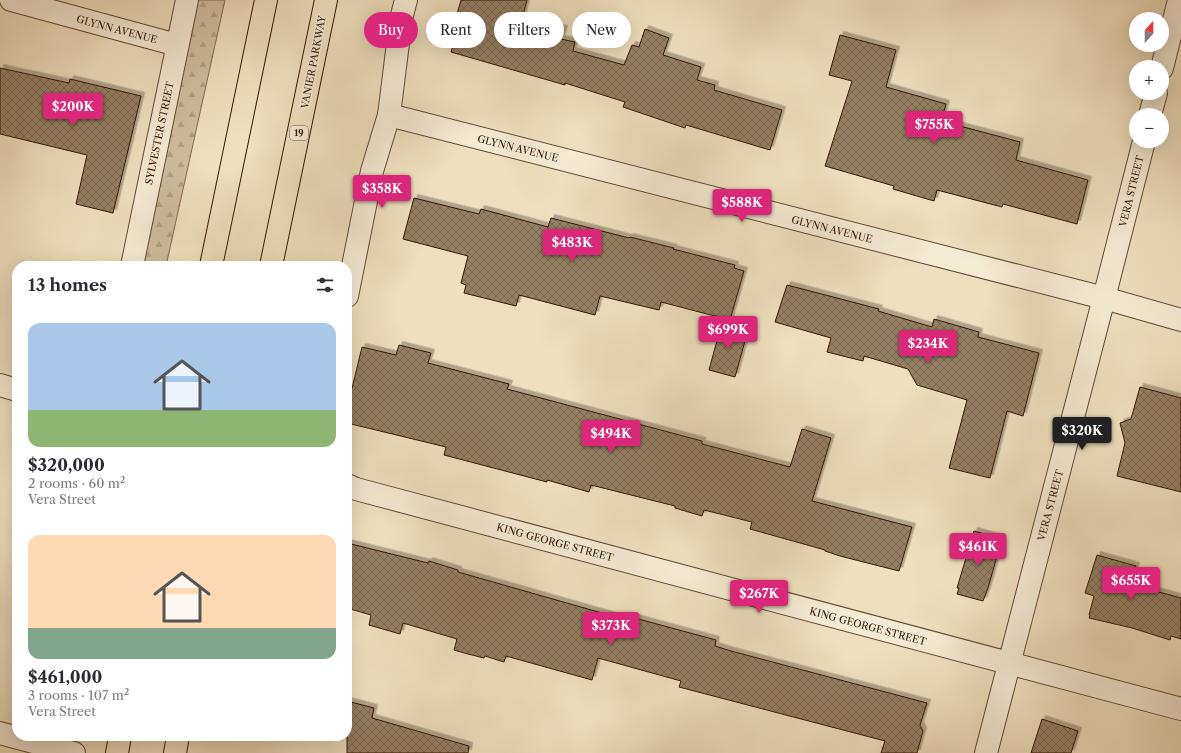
<!DOCTYPE html>
<meta charset="utf-8">
<style>
:root{--surface:#fff;--page:#f2f2f3;--text:#2b2b33;--muted:#7c7c81;--accent:#db2777}
body{margin:0;font-family:"Libre Caslon Text",serif;background:var(--page);color:var(--text);height:100vh;display:flex;flex-direction:column;font-size:15px;white-space:nowrap}
*{box-sizing:border-box;margin:0}
p{font-size:13px;color:var(--muted)}
.icon{flex:none;width:22px;height:22px;fill:none;stroke:currentColor;stroke-width:2;stroke-linecap:round;stroke-linejoin:round}
.map{position:relative;flex:1;overflow:hidden}
.sheet{position:absolute;left:12px;top:261px;width:340px;height:480px;display:flex;flex-direction:column;background:var(--surface);border-radius:16px;box-shadow:0 4px 16px #0002}
.sheet>*{flex:none}
.top-card{position:absolute;left:364px;top:12px;width:380px;height:36px;display:flex;gap:8px}
.needle{width:26px;rotate:21deg}
.buttons{position:absolute;left:1129px;top:12px;display:grid;gap:8px}
.buttons a{display:grid;place-items:center;width:40px;height:40px;border-radius:50%;background:var(--surface);box-shadow:0 4px 16px #0002;font-size:20px}
.price{position:absolute;translate:-50% -34px;padding:0 9px;border-radius:4px;background:var(--accent);color:#fff;font-size:13px;line-height:26px;filter:drop-shadow(0 1px 2px #0008)}
.price::after{content:'';position:absolute;left:50%;top:24px;width:12px;height:9px;margin-left:-6px;background:inherit;clip-path:polygon(0 0,100% 0,50% 100%)}
.price.on{background:#222;color:#fff}
ul{padding:0;list-style:none}
li{display:grid;align-content:center;gap:8px;height:212px;padding:0 16px}
li span{display:grid;place-items:center;height:124px;border-radius:12px;color:#555}
li>.icon{margin-inline-start:auto}
span .icon{width:72px;height:72px;fill:#fffc;stroke-width:1}
li b{font-size:17px}
h2{display:flex;justify-content:space-between;align-items:center;height:48px;padding:0 16px;font-size:17px}
.pill{padding:0 14px;border-radius:18px;background:var(--surface);box-shadow:0 4px 16px #0002;font-size:14px;line-height:36px}
.pill.on{background:var(--accent);color:#fff}
.map>svg:first-child{display:block}
.forest{fill:url(#forest-firs);stroke:#806b4f}
.building{fill:url(#building-cross-hatch);stroke:#331801;filter:url(#shadow)}
.lines{fill:none;stroke-linecap:round;stroke-linejoin:round}
.minor-casing{stroke:#624a30;stroke-width:24}
.primary-casing{stroke:#331801;stroke-width:24}
.minor{stroke:#f4ebd4;stroke-width:22}
.primary{stroke:#eee0bd;stroke-width:22}
.labels{text-anchor:middle;stroke-width:3;stroke-linejoin:round;paint-order:stroke}
.shield{fill:#f4ebd4;stroke:#6d5740;stroke-width:1}
.shield-label{font-size:9px;font-weight:bold;fill:#331801}
.street-label{font-size:10px;fill:#331801;stroke:#f4ebd4}
</style>
<div class="map">
<svg width="1181" height="753" viewBox="0 0 1181 753">
<defs>
<pattern id="forest-firs" width="22" height="20" patternUnits="userSpaceOnUse"><rect width="22" height="20" fill="#cebe9d"/><path d="M5 1l3.5 6h-7zM16 11l3.5 6h-7z" fill="#b1a385"/></pattern>
<pattern id="building-cross-hatch" width="8" height="8" patternUnits="userSpaceOnUse"><rect width="8" height="8" fill="#948063"/><path d="M0 0l8 8M0 8l8-8" fill="none" stroke="#79684f"/></pattern>
<filter id="shadow"><feDropShadow dx="3.5" dy="-3.5" stdDeviation="0" flood-color="#0004"/></filter>
</defs>
<rect width="100%" height="100%" fill="#eee0bd"/>
<filter id="stains"><feTurbulence type="fractalNoise" baseFrequency=".005" numOctaves="4"/><feColorMatrix values="0 0 0 0 .2 0 0 0 0 .09 0 0 0 0 .02 0 0 0 .5 -.17"/></filter>
<radialGradient id="worn" r=".72"><stop offset=".6" stop-color="#630" stop-opacity="0"/><stop offset="1" stop-color="#630" stop-opacity=".3"/></radialGradient>
<!-- forest -->
<polygon class="forest" points="196,0 225,0 166,266 139,266"/>
<!-- building -->
<g class="building">
<polygon points="461,0 527,0 522,19 564,29 561,39 575,42 573,51 624,65 632,45 639,47 645,29 669,38 663,55 701,67 697,80 715,85 714,90 782,110 770,150 686,125 685,128 623,107 625,102 565,83 565,85 451,52 460,22 455,21"/>
<polygon points="840,35 896,50 886,87 946,104 941,121 1020,142 1016,160 1088,180 1077,224 1003,204 1002,207 937,190 934,201 893,189 894,186 825,166 852,81 829,75"/>
<polygon points="0,68 69,83 70,79 141,96 113,213 76,204 87,155 0,134"/>
<polygon points="414,198 479,214 481,209 548,227 551,218 629,238 630,237 674,248 673,249 735,265 734,268 744,271 730,320 661,302 659,310 600,296 595,315 519,295 516,306 464,293 466,285 461,283 468,256 403,239"/>
<polygon points="787,285 879,309 878,311 932,327 934,319 979,332 978,337 1039,353 1023,416 1007,411 990,478 949,468 967,400 917,385 908,369 864,356 863,361 827,352 831,338 775,322"/>
<polygon points="722,322 748,330 735,377 709,370"/>
<polygon points="399,345 431,353 428,363 509,384 507,389 702,441 702,444 790,467 802,429 831,438 812,501 912,527 899,571 840,556 825,551 825,550 750,529 752,522 704,510 702,516 675,508 675,506 591,485 589,492 547,480 547,482 444,455 446,447 347,423 347,409 362,347 396,355"/>
<polygon points="1140,387 1181,398 1181,492 1117,476 1125,443 1120,423 1131,419"/>
<polygon points="974,531 999,538 995,555 997,556 988,588 983,601 957,594 959,588 957,588"/>
<polygon points="347,543 428,563 429,561 458,570 458,572 630,621 631,617 716,640 715,646 731,651 927,703 920,725 923,731 917,753 881,753 885,741 679,687 681,681 598,658 592,680 506,656 504,662 485,656 484,658 468,654 454,650 457,639 403,623 400,634 369,625 371,615 347,608"/>
<polygon points="1097,555 1136,566 1130,584 1181,598 1181,639 1171,636 1170,640 1132,628 1089,618 1090,615 1089,615 1094,596 1085,593"/>
<polygon points="347,701 374,708 372,718 469,746 468,753 347,753"/>
<polygon points="1042,719 1078,731 1071,753 1031,753"/>
</g>
<g class="lines">
<defs>
<g id="minor">
<polyline points="11,0 177,45"/>
<polyline points="1162,68 1179,0"/>
<polyline points="389,115 1104,298 1181,320"/>
<polyline points="1150,115 1156,93"/>
<polyline points="132,266 187,0"/>
<polyline points="347,296 372,171 389,115 401,19 406,0"/>
<polyline points="0,385 17,390"/>
<polyline points="347,485 356,489 1181,709"/>
<polyline points="0,733 74,753"/>
<polyline points="986,753 1104,298 1144,141"/>
</g>
<g id="primary">
<polyline points="211,266 266,0"/>
<polyline points="271,266 326,0"/>
<polyline points="117,753 120,736"/>
<polyline points="175,753 178,736"/>
</g>
</defs>
<!-- minor casing -->
<use href="#minor" class="minor-casing"/>
<!-- primary casing -->
<use href="#primary" class="primary-casing"/>
<!-- minor -->
<use href="#minor" class="minor"/>
<!-- primary -->
<use href="#primary" class="primary"/>
</g>
<g class="labels">
<!-- shield labels -->
<rect class="shield" x="290" y="126" width="18" height="14" rx="3"/>
<g class="shield-label">
<text x="299" y="136">19</text>
</g>
<!-- street labels -->
<g class="street-label">
<text transform="translate(117 29) rotate(15)" y="4">GLYNN AVENUE</text>
<text transform="translate(313 62) rotate(-79)" y="4">VANIER PARKWAY</text>
<text transform="translate(159 133) rotate(-78)" y="4">SYLVESTER STREET</text>
<text transform="translate(518 148) rotate(14)" y="4">GLYNN AVENUE</text>
<text transform="translate(1131 191) rotate(-76)" y="4">VERA STREET</text>
<text transform="translate(832 229) rotate(14)" y="4">GLYNN AVENUE</text>
<text transform="translate(1050 505) rotate(-75)" y="4">VERA STREET</text>
<text transform="translate(555 542) rotate(15)" y="4">KING GEORGE STREET</text>
<text transform="translate(868 626) rotate(15)" y="4">KING GEORGE STREET</text>
</g>
</g>
<rect width="100%" height="100%" filter="url(#stains)"/>
<rect width="100%" height="100%" fill="url(#worn)"/>
</svg>
<div class="buttons">
<a><svg class="needle" viewBox="-14 -14 28 28"><path d="M0-13l5 13h-10z" fill="#e53935"/><path d="M0 13l5-13h-10z" fill="#7c7c81"/></svg></a>
<a>+</a>
<a>−</a>
</div>
<b class="price" style="left:73px;top:127px">$200K</b>
<b class="price" style="left:934px;top:145px">$755K</b>
<b class="price" style="left:382px;top:209px">$358K</b>
<b class="price" style="left:742px;top:223px">$588K</b>
<b class="price" style="left:572px;top:263px">$483K</b>
<b class="price" style="left:728px;top:350px">$699K</b>
<b class="price" style="left:928px;top:364px">$234K</b>
<b class="price on" style="left:1082px;top:451px">$320K</b>
<b class="price" style="left:611px;top:454px">$494K</b>
<b class="price" style="left:978px;top:567px">$461K</b>
<b class="price" style="left:1131px;top:601px">$655K</b>
<b class="price" style="left:759px;top:614px">$267K</b>
<b class="price" style="left:611px;top:646px">$373K</b>
<div class="top-card">
<a class="pill on">Buy</a>
<a class="pill">Rent</a>
<a class="pill">Filters</a>
<a class="pill">New</a>
</div>
<section class="sheet">
<h2>13 homes<svg class="icon" aria-label="filters" viewBox="0 0 24 24"><path d="M4 7h16M4 17h16"/><circle cx="9" cy="7" r="2"/><circle cx="15" cy="17" r="2"/></svg></h2>
<ul>
<li><span style="background:linear-gradient(#a9c7e8 70%,#8fb573 0)"><svg class="icon" aria-label="home" viewBox="0 0 24 24"><path d="M3 11l9-7 9 7M6 9v11h12V9"/></svg></span><div><b>$320,000</b><p>2 rooms · 60 m²</p><p>Vera Street</p></div></li>
<li><span style="background:linear-gradient(#ffd9b3 75%,#7fa58c 0)"><svg class="icon" aria-label="home" viewBox="0 0 24 24"><path d="M3 11l9-7 9 7M6 9v11h12V9"/></svg></span><div><b>$461,000</b><p>3 rooms · 107 m²</p><p>Vera Street</p></div></li>
</ul>
</section>
</div>
